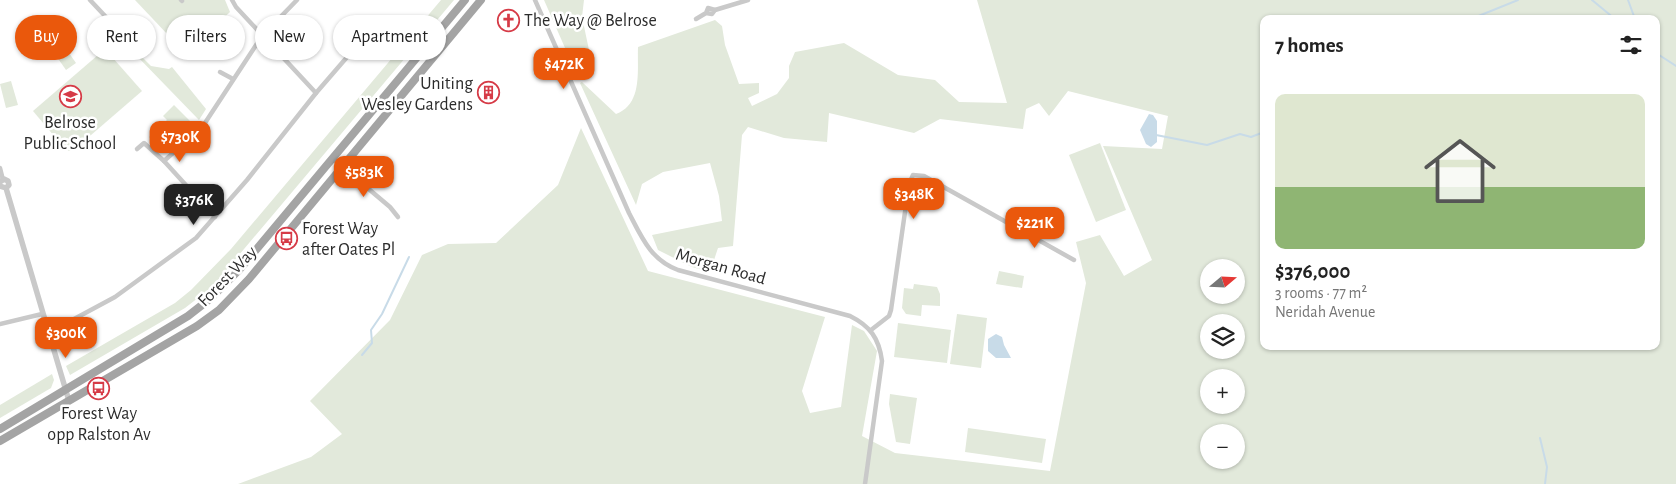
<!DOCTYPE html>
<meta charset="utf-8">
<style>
:root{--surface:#fff;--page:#f2f2f2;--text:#222;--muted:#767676;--accent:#ea580c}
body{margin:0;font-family:"Alegreya Sans",sans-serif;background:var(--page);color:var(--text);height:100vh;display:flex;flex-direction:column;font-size:19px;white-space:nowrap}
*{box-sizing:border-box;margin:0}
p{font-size:16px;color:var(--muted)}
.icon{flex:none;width:28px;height:28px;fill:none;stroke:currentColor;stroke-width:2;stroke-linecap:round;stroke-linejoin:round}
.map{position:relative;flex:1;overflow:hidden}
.side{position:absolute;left:1260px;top:15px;width:400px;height:335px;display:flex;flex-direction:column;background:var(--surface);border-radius:10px;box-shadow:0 1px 4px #0004}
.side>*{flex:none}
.banner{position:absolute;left:15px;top:15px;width:475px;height:45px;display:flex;gap:10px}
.needle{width:32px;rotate:71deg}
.buttons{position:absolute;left:1200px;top:259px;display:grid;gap:10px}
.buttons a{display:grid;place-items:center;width:45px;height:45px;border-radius:50%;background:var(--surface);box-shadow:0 1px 4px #0004;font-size:25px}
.price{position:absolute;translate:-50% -42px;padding:0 11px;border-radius:10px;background:var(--accent);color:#fff;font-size:16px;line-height:32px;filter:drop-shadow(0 1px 2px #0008)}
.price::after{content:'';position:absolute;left:50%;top:30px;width:15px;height:11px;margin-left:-8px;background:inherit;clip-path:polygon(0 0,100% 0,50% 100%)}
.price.active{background:#222;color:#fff}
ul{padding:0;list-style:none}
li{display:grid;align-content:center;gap:10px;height:265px;padding:0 15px}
li span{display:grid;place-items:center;height:155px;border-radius:10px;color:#555}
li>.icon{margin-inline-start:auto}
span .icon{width:90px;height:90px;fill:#fffc;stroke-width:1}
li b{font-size:21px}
h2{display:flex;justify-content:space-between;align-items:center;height:60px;padding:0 15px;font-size:21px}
.tag{padding:0 18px;border-radius:22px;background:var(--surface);box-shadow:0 1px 4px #0004;font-size:18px;line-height:45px}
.tag.active{background:var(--accent);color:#fff}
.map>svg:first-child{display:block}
.green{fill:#e2e9db;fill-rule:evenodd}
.water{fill:#c8dbe8}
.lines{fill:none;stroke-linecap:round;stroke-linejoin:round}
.stream{stroke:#c8dbe8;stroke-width:2}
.minor{stroke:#c9c9c9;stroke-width:4.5}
.tertiary{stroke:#c9c9c9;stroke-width:5.5}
.primary{stroke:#a4a4a4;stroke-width:8}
.labels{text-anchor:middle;stroke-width:5;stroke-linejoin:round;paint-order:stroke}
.poi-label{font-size:18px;fill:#2c2c2c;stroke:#fff;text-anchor:start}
.street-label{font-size:18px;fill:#2c2c2c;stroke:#fff}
</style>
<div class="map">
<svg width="1676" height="484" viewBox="0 0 1676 484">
<rect width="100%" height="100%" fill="#fff"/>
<!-- green -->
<g class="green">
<polygon points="135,0 225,0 230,12 186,54"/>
<polygon points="441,0 454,0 212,287 185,308 70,375 66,366 175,303 191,290 231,249"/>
<polygon points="544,0 584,0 582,17 592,64 576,73"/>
<path d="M 977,0 L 1676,0 L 1676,484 L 238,484 L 311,457 L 342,434 L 310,401 L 390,320 L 422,255 L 448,244 L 496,243 L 558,185 L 581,128 L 648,271 L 825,317 L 802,391 L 810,413 L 841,407 L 852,325 L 864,331 L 877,351 L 862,436 L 895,453 L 1050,471 L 1086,283 L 1076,242 L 1100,235 L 1124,276 L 1152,260 L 1103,146 L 1162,149 L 1168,116 L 1068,91 L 1049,116 L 1039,103 L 1026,109 L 1023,129 L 940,119 L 914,133 L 829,113 L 827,142 L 784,138 L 748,127 L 742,135 L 733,246 L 718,248 L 710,272 L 692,267 L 658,250 L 652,235 L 722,221 L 719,196 L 710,163 L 663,172 L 642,184 L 636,205 L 580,83 L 582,82 L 616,114 C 643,104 637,70 638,47 L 715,20 L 722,26 L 725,45 L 739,84 L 759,83 L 759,93 L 748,98 L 752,106 L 777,94 L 789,78 L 789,66 L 795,52 L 844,43 L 898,75 L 935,80 L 959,102 L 1007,103 ZM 1264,19 L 1656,19 L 1656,346 L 1264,346 ZM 1209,268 L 1236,268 L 1236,295 L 1209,295 ZM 1209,322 L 1236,322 L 1236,350 L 1209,350 ZM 1209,378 L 1236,378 L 1236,405 L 1209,405 ZM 1209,432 L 1236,432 L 1236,460 L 1209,460 Z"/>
<polygon points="62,43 76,63 66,70 52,50"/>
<polygon points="105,49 142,91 76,148 69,151 65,149 33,111"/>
<polygon points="135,54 140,55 151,66 169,69 172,67 206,109 199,120"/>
<polygon points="11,81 18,105 6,108 0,84"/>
<polygon points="174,105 194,125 166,150 162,150 149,137 167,120 163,116"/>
<polygon points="1100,143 1126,210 1096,222 1069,155"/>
<polygon points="999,271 1024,276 1022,288 996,284"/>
<polygon points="914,284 937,287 940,294 940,306 922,305 921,316 906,314 902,308 904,288 913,289"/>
<polygon points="957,314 987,318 981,368 950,364"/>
<polygon points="898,323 951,330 947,363 894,357"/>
<polygon points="52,374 54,380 51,388 0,418 0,405"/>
<polygon points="890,394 917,398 910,444 896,442 889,404"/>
<polygon points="968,428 1046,439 1042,463 965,452"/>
</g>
<!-- water -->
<g class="water">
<polygon points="1149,114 1153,115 1157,121 1157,142 1151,147 1146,144 1140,130"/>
<polygon points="996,334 1002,337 1004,345 1011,358 996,358 988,351 988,339"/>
</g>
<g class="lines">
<!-- stream -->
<g class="stream">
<polyline points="1592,0 1615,19"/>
<polyline points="1628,0 1635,19"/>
<polyline points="1471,19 1518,0"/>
<polyline points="1656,53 1676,66"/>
<polyline points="1156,135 1207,145 1240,134 1251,137 1264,132"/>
<polyline points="362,355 372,343 371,330 382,314 409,257"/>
<polyline points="1540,438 1547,467 1545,484"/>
</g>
<!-- minor -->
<g class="minor">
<polyline points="90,0 135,48"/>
<polyline points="181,0 182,1"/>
<polyline points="232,0 236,7 316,93"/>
<path d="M 535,0 L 629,213 C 642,238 651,260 678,270 L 850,316 C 870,326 879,338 882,361 L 865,484"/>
<polyline points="715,10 748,0"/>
<polyline points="696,19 706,13 708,8 715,10 712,14 706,13"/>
<polyline points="220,72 233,79"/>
<polyline points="137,149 144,143 164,161 215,217"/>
<polyline points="332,158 390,207 398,217"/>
<polyline points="164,161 203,126 262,36 297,0"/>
<polyline points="0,168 3,180"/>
<polyline points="0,324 42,314"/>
<polyline points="871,330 889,316 891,310 909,184 913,175 924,176 1074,260"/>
<polyline points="48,333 115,297 196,238 247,180 316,93 367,34"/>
</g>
<!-- tertiary -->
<g class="tertiary">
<polyline points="0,182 4,179 8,181 9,185 6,188"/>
<polyline points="0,186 6,188 69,401"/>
</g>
<!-- primary -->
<g class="primary">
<polyline points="0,429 188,316 211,298 240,269 465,0"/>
<polyline points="0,441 197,326 219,310 249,279 481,0"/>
</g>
</g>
<!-- icons -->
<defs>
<symbol id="church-ring" viewBox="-11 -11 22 22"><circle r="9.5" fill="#fff" stroke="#d63b47" stroke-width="1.5"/><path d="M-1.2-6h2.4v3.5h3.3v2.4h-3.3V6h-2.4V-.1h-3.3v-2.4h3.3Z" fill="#d63b47"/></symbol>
<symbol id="building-ring" viewBox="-11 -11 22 22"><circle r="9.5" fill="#fff" stroke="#d63b47" stroke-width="1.5"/><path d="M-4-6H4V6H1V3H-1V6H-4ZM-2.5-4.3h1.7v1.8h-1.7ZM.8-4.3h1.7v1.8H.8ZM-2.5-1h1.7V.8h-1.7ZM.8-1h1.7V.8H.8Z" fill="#d63b47"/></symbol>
<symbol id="school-ring" viewBox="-11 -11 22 22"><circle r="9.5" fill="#fff" stroke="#d63b47" stroke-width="1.5"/><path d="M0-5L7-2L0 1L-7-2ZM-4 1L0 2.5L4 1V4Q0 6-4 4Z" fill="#d63b47"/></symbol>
<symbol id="bus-ring" viewBox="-11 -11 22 22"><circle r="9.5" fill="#fff" stroke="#d63b47" stroke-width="1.5"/><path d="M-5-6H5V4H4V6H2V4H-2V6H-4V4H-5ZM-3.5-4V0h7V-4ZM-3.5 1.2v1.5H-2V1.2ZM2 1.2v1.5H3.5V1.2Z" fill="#d63b47"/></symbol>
</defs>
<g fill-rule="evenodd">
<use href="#church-ring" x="496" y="8" width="25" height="25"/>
<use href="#building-ring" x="476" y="80" width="25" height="25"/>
<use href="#school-ring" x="58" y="84" width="25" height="25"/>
<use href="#bus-ring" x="274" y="226" width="25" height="25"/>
<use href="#bus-ring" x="86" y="376" width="25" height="25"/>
</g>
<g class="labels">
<!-- poi labels -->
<g class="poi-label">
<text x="524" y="26">The Way @ Belrose</text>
<text x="473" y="89" text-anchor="end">Uniting<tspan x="473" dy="21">Wesley Gardens</tspan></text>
<text x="70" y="128" text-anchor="middle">Belrose<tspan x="70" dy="21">Public School</tspan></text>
<text x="302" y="234">Forest Way<tspan x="302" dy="21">after Oates Pl</tspan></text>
<text x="99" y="419" text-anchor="middle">Forest Way<tspan x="99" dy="21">opp Ralston Av</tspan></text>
</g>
<!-- street labels -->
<g class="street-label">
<text transform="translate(721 266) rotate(16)" y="6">Morgan Road</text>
<text transform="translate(227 276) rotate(-46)" y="6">Forest Way</text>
</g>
</g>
</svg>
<div class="buttons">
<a><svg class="needle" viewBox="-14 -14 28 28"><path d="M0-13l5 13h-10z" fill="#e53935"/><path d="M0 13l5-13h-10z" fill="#767676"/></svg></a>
<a><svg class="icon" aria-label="layers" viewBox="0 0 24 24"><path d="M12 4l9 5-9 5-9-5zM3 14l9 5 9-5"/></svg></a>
<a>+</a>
<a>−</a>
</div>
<b class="price" style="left:564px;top:90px">$472K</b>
<b class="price" style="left:180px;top:163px">$730K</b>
<b class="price" style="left:364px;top:198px">$583K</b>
<b class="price" style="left:914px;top:220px">$348K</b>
<b class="price active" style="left:194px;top:226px">$376K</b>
<b class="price" style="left:1035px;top:249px">$221K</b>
<b class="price" style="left:66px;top:359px">$300K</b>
<div class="banner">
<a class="tag active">Buy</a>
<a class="tag">Rent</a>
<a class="tag">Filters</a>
<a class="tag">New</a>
<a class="tag">Apartment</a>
</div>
<section class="side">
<h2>7 homes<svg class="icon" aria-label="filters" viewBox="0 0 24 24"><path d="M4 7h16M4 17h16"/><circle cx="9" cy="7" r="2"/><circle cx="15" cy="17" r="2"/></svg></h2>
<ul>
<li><span style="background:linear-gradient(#dfe7d0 60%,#8fb573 0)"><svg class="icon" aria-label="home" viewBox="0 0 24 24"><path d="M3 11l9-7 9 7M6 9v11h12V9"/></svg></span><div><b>$376,000</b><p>3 rooms · 77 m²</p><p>Neridah Avenue</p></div></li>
</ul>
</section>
</div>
